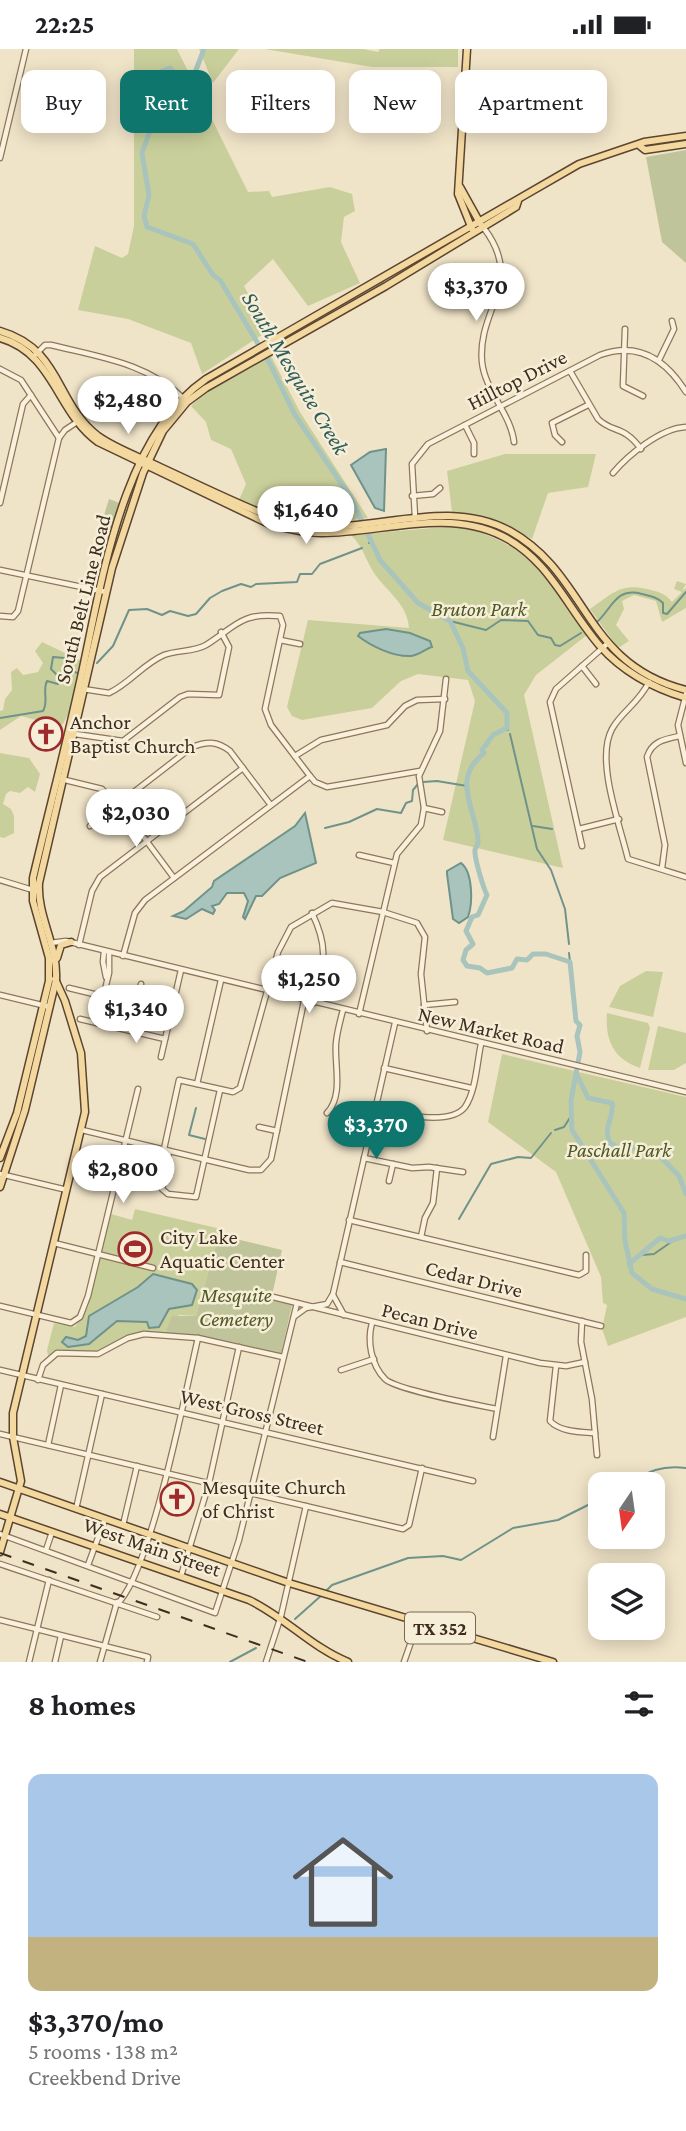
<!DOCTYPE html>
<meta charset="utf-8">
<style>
:root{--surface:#fff;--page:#f6f6f6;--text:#202124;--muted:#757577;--line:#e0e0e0;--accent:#0f766e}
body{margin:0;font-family:"Crimson Pro",serif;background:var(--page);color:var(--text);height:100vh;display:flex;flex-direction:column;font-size:26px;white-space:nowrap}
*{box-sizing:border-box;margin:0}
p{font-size:23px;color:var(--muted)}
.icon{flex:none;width:38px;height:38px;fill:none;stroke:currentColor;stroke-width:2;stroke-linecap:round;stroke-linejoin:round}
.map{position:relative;height:1613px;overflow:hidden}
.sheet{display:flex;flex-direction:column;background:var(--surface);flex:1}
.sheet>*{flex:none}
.guide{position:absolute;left:21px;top:21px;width:644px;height:63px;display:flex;gap:14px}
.needle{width:46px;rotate:193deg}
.fabs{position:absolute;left:588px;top:1423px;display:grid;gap:14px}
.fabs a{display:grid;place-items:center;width:77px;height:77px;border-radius:14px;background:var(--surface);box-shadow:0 4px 18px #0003;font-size:35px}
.price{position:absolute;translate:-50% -60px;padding:0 16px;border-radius:24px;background:#fff;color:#222;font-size:23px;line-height:46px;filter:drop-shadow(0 2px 4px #0008)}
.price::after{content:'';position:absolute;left:50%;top:42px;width:21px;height:16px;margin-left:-10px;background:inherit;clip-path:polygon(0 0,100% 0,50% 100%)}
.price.selected{background:var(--accent);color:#fff}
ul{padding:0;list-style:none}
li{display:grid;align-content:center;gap:14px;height:371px;padding:0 28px}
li+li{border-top:2px solid var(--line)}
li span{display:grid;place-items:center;height:217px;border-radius:14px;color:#555}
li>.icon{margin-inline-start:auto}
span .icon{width:126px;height:126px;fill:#fffc;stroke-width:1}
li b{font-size:30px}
h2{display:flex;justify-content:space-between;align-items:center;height:84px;padding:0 28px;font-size:30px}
.chip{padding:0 24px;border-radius:14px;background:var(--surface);box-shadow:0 4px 18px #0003;font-size:24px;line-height:63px}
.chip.selected{background:var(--accent);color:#fff}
.status{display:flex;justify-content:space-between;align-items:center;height:49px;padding:0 35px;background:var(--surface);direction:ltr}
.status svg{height:19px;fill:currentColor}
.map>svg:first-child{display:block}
.green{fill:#c9cf9b}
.cemetery{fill:#bfc49a}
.water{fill:#a9c4bc;stroke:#6f938a;stroke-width:2}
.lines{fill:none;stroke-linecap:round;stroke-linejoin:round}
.stream{stroke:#6f938a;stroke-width:2}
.river{stroke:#a9c4bc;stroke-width:5}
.minor-casing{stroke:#8d765c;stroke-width:7}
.major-casing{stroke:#5b4430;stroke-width:9}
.minor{stroke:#faf1dc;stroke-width:4.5}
.major{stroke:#f3d9a0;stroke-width:6}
.rail{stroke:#3d2e20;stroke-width:2;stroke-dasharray:12 12;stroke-linecap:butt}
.labels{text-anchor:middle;stroke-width:5;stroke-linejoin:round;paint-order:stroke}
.shield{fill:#f7eed8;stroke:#756857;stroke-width:2}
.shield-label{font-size:19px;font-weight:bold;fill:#3d2e20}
.street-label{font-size:21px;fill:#3d2e20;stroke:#f7eed8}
.park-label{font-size:21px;font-style:italic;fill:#4d5a26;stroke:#f7eed8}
.poi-label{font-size:21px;fill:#3d2e20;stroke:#f7eed8;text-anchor:start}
.water-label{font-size:23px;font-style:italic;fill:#2f5d5a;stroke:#f7eed8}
</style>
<div class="status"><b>22:25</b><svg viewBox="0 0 49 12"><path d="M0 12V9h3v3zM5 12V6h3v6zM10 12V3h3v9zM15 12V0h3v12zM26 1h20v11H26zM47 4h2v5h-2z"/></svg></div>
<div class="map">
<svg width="686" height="1613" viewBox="0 0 686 1613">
<rect width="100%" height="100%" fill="#f0e4c8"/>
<!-- green -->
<g class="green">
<polygon points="134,0 177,0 248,143 269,142 272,148 330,138 352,145 355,162 344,168 341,193 360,234 308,257 273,210 244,237 268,282 202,325 191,294 128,270 78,261 95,197 122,209 128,205 134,177"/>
<polygon points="199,0 239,0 213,34"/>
<polygon points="265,0 363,0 378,3 380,0 458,0 458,18 372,18"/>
<path d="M 271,307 L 300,363 L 368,469 C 317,476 287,473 239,451 L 246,435 L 231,400 L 211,391 L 206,373 L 191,357 L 205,344 Z"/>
<polygon points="505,405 596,405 588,438 548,444 532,490 499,472 452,463 447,422"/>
<path d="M 456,477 C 530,493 546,528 587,586 L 536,626 L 524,646 L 563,819 L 443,791 L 475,652 L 468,631 L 418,625 L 401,632 L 372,659 L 302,671 L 292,667 L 287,658 L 308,571 L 409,579 C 407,552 383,541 371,519 C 364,506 362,497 351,486 Z"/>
<path d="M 677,532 L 686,535 L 682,542 L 686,539 L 686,559 L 662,573 L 656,552 L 634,546 L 622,552 L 624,560 L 616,576 L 629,592 L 618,599 L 590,560 C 612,545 620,534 647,540 C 659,543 665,544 672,553 L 682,543 L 674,540 Z"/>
<polygon points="42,593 82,612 73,656 63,675 58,677 21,667 0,681 0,662 3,661 5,650 12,641 11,623 17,619 23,626 38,623 43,614 35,602"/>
<polygon points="0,704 29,709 40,725 35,743 28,738 20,744 10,742 6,745 3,755 11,760 14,767 14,784 4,789 0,788"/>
<polygon points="646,922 663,923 653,968 609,958 620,937"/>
<path d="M 607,964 L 648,974 L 650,979 L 640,1019 C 613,1010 605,991 607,964 Z"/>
<polygon points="658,977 686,984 686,1014 674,1021 648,1021"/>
<polygon points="502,1005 686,1048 686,1268 608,1297 602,1280 607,1256 603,1254 601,1228 556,1123 488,1073"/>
<polygon points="135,1160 221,1180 196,1267 179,1266 165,1286 142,1284 100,1303 58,1302 48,1307 47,1301 54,1274 75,1278 88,1258 111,1165 132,1171"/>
</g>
<!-- cemetery -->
<g class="cemetery">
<polygon points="686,101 686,214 662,193 646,108"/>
<polygon points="109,450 122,455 113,484 100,479"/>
<polygon points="219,1186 282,1201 271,1251 292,1256 281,1305 197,1287 165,1286 172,1267 196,1267"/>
</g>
<!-- water -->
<g class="water">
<polygon points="386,400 384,462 375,459 351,416 370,403"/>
<path d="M 386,580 L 410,584 L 430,592 L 432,598 C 425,600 419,606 411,607 C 393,608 371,597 358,587 L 360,584 Z"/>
<polygon points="305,764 316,814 280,829 262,847 256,847 245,870 243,868 248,852 244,844 227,844 219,855 212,857 215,861 213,865 202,860 186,870 173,867 184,862 212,838 214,832 295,777"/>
<path d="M 461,814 C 473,823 473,854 468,868 L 459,874 L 453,870 L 447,825 L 447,822 Z"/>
<polygon points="153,1225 192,1235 197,1241 192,1256 169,1260 159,1278 149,1279 147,1273 117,1272 89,1295 68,1298 62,1293 66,1288 78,1291 86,1287 89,1267 138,1238"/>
</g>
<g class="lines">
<!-- stream -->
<g class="stream">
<polyline points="369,494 372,491"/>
<polyline points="450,572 486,581 501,571 528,572 538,586 551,589 555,596 560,597 581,584"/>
<path d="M 597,573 C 613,558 616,538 642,545 C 650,547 657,548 663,554 L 663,564 L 667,565 L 686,543"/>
<polyline points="97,614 113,597 129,561 147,560 162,566 170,562 188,567 196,565 210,549 222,542 241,535 251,538 256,535 297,533 300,525 312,525 320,515 362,499"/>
<path d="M 0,669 L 43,662 C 49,652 42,642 47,632 L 58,635 L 60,629 L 51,620 L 53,608 L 65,609 L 66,619 L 77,624"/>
<polyline points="507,679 508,681"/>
<polyline points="510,685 537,800 551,821 565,860 569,895"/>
<polyline points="423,733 437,732 467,737"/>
<polyline points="533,777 552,780"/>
<polyline points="325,779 349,773 377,760 401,764 406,754 412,752 413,741 418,735"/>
<polyline points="569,904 570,913"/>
<polyline points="196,1059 189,1086 205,1090"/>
<polyline points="555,1081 564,1078 571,1067"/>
<polyline points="459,1170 491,1115 518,1108 531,1109 551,1084"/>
<polyline points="642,1206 654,1205 674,1191"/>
<path d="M 628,1435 C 649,1422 661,1416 686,1419"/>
<polyline points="327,1541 332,1536 408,1509 443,1507 461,1511 513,1479 558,1471 600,1450"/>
<polyline points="295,1570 323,1545"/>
<polyline points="230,1613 256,1599"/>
</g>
<!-- river -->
<g class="river">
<path d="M 204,0 L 196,21 L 189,30 L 180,31 L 170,19 L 162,22 L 163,52 L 173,63 L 168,72 L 151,79 L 142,104 L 149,146 L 144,167 L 147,178 L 193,195 L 213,226 L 220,231 L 270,315 L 295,366 L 351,449 L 380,511 L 418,554 L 450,572 L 463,599 L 468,622 L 507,664 L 507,679 L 493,686 L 482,701 L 484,704 C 476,711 469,718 467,731 C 465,750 477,772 478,791 C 479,796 476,796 475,801 C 474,808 483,838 487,846 L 478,866 L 472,868 L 466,882 L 473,895 L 466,901 L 463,911 L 467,917 L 480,919 L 487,924 L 512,919 L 517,910 L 527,911 L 533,905 L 546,905 L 570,913 L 576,972 L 580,976 L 577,987 L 580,1003 L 571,1052 L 572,1081 L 624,1164 L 625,1192 L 632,1224 L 652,1240 L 686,1250"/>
<path d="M 577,1026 L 588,1049 L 612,1054 C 615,1069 602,1077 610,1094 L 624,1102 L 635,1098 L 656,1103 L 679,1127 L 686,1145"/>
<polyline points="629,1215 660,1189 669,1192 686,1187"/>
</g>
<defs>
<g id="minor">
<polyline points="0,109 26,0"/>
<path d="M 483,178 C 526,233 477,259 482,313 C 485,342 511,365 514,393"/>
<polyline points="625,280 623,337 643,347"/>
<path d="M 35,306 L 45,296 L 51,296 C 99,308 148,314 184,350"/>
<polyline points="659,311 674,280 672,272"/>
<polyline points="0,320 21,331 59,389"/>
<path d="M 570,322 L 598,370 C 612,384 624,376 641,400"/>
<polyline points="465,376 474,394 474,405"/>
<polyline points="562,393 555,386 552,374 588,356"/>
<path d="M 613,424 C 628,406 661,379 686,378"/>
<polyline points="412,447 433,445 440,439"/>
<polyline points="0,454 23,355 31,346"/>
<path d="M 415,468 L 412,415 L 428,395 L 600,306 C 639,292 666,311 686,343"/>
<polyline points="0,521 106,543"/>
<polyline points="0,567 13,568 18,562 59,389 65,381 80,371"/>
<polyline points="280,591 300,595"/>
<polyline points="582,617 596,635"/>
<path d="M 649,633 C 638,655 622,662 612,680 C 595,711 620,776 628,810 L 686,828"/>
<path d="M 83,640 L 109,644 C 129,635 143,615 164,606 C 177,601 194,603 206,596 C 235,578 241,563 280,567 L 283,576 L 265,660 L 271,676 L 310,727 L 315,733 L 327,738 L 420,722"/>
<polyline points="686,645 678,676 686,714"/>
<polyline points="75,685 123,692 180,648 188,645 219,646 229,598 221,583"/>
<polyline points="295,707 321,691 387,676 405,657 417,651 445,650"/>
<polyline points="61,730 102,740 116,756"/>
<polyline points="119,755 174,829"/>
<polyline points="424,759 442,763"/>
<path d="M 90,777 L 192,698 C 207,692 217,692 230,702 L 270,755"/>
<polyline points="579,780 619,770"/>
<polyline points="582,797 550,653 556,640 607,595"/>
<polyline points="359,806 394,814"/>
<path d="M 662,819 L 665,796 L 647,708 C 652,692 665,690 680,687"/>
<polyline points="0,831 36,842"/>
<path d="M 312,864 C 330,901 323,916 314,954"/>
<polyline points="50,894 66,892 686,1043"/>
<polyline points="79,896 92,842 100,828 243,719"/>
<polyline points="104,902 103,913 106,928"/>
<polyline points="123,907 135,864 145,851 310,727"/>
<polyline points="69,939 102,947"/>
<polyline points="0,946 50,958"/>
<polyline points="424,956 455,953"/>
<polyline points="359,965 397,805 421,776 424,759 419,727 440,682 446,630"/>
<polyline points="80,970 165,990"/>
<polyline points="97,974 109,924 109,903"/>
<polyline points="130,981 141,935"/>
<polyline points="161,1008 181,921"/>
<polyline points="384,1019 471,1039"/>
<polyline points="197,1035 221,931"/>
<path d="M 375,1060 C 396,1064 450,1078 465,1058 C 476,1042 477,1013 481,995"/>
<path d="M 327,1064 C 344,1046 334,1015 336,994 C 337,983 340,972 343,961"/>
<polyline points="259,1078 277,1082"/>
<polyline points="82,1081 249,1121 261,1121 271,1110 304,952"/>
<polyline points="164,1100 179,1031 233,1043 240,1039 278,903 291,878 332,854 383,863 417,874 425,888 421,925 427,982"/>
<polyline points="169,1102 162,1140 168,1145 196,1148 220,1041"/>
<polyline points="364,1109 412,1119 429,1118 463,1123"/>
<polyline points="0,1125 67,1141"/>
<polyline points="389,1132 393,1115"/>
<polyline points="349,1171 579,1226 586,1222 586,1206"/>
<polyline points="421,1188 425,1169 433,1154 437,1119"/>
<polyline points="54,1194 153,1219"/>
<polyline points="340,1213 601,1277"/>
<polyline points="333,1246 344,1266"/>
<polyline points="269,1247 540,1314 566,1317 585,1313"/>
<polyline points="0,1257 71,1274 80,1268 88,1247 138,1040"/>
<polyline points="295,1267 306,1259 327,1255 333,1245 395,974"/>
<polyline points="582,1272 581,1293 592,1350 597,1406"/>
<path d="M 372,1274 C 367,1292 371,1316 385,1330 C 396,1341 478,1356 497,1360"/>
<path d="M 556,1317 L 550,1372 C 560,1383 581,1383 595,1384"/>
<polyline points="0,1321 473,1432"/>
<polyline points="341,1321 374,1310"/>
<polyline points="38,1331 43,1316 57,1304 98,1305 128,1289 144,1285 198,1289 283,1308"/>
<polyline points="0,1385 403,1480 409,1476 422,1419"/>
<polyline points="493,1388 506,1307"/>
<polyline points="48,1396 61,1336"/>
<polyline points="76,1460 102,1345"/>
<polyline points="123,1476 137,1417"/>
<polyline points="0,1485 215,1564 239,1491 297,1254"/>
<polyline points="46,1501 52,1483"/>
<polyline points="0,1515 157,1568"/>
<polyline points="88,1516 105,1470"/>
<polyline points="181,1527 209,1434 239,1298"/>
<path d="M 116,1556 C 150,1528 186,1340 198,1289"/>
<polyline points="0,1571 148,1608 147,1613"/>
<polyline points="29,1613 49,1531"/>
<polyline points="55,1613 61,1587"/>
<polyline points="100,1613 117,1553"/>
<polyline points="266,1613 281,1567 306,1457"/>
<polyline points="404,1613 418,1573"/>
</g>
<g id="major">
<polyline points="467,0 458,145 472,180"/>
<polyline points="640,97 645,101 686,95"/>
<polyline points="460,138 480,174"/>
<path d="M 0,282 C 62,300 55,354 98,387 C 116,400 140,408 160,418 C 197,435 233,453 271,468 C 347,500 435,441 510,482 C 589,526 583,615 686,641"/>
<path d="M 0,289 C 54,304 57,364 98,393 L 269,475 C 287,480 303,484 322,484 C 381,484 446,459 502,487 C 549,510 567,559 600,597 C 623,623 653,639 686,649"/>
<polyline points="57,909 61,896 71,893"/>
<path d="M 0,1109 L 17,1064 L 49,932 L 49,909 L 33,852 L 33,829 C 48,765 65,701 79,637 C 101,541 119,390 206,330 L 579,115 L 644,93 L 686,87"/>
<path d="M 0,1138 L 25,1061 L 56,931 C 58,896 37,868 39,834 L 112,519 L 143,424 L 163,382 L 187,353 L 206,339 L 386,237 L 516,158 L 518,152"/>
<polyline points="0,1433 289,1534 553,1613"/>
<path d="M 0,1465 L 249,1551 C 285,1568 311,1598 348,1613"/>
<polyline points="0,1503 21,1432 13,1388 13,1364 85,1063 81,1004 65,952 55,930"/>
</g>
</defs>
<!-- minor casing -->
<use href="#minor" class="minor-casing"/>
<!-- major casing -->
<use href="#major" class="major-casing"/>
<!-- minor -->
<use href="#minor" class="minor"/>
<!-- major -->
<use href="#major" class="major"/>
<!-- rail -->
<polyline class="rail" points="0,1504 308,1613"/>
</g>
<!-- icons -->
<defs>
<symbol id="church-ring" viewBox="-11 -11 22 22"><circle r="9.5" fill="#f7eed8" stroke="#9e2a2b" stroke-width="1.5"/><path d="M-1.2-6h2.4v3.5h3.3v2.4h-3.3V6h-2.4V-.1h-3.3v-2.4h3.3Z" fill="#9e2a2b"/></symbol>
<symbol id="stadium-ring" viewBox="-11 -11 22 22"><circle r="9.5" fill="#f7eed8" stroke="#9e2a2b" stroke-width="1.5"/><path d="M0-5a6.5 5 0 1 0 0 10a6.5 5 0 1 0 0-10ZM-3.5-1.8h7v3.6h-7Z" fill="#9e2a2b"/></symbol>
</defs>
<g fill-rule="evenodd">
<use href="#church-ring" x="27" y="666" width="38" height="38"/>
<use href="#stadium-ring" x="116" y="1181" width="38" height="38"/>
<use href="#church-ring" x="158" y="1431" width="38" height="38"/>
</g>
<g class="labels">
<!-- shield labels -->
<rect class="shield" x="405" y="1563.5" width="70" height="31" rx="5"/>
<g class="shield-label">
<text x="440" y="1586">TX 352</text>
</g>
<!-- street labels -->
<g class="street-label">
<text transform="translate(517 331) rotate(-27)" y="7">Hilltop Drive</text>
<text transform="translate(83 550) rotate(-76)" y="7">South Belt Line Road</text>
<text transform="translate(491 981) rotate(13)" y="7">New Market Road</text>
<text transform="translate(474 1230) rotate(14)" y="7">Cedar Drive</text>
<text transform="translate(430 1272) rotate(14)" y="7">Pecan Drive</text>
<text transform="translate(252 1363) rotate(13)" y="7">West Gross Street</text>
<text transform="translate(152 1498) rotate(19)" y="7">West Main Street</text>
</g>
<!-- park labels -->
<g class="park-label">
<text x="479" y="567">Bruton Park</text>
<text x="619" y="1108">Paschall Park</text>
<text x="236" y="1253">Mesquite<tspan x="236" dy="24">Cemetery</tspan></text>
</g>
<!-- poi labels -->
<g class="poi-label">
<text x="70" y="680">Anchor<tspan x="70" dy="24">Baptist Church</tspan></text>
<text x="160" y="1195">City Lake<tspan x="160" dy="24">Aquatic Center</tspan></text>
<text x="202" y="1445">Mesquite Church<tspan x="202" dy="24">of Christ</tspan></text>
</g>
<!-- water labels -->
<g class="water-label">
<text transform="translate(296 324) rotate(59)" y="8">South Mesquite Creek</text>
</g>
</g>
</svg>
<div class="fabs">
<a><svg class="needle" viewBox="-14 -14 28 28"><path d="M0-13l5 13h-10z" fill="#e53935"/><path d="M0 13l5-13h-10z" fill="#757577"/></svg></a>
<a><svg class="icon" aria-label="layers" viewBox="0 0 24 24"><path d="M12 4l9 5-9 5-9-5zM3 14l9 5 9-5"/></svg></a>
</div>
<b class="price" style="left:476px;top:274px">$3,370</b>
<b class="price" style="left:128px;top:387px">$2,480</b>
<b class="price" style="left:306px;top:497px">$1,640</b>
<b class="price" style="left:136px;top:800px">$2,030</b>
<b class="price" style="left:309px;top:966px">$1,250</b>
<b class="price" style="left:136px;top:996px">$1,340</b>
<b class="price selected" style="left:376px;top:1112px">$3,370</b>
<b class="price" style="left:123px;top:1156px">$2,800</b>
<div class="guide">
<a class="chip">Buy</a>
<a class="chip selected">Rent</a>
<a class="chip">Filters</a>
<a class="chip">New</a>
<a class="chip">Apartment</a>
</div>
</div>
<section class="sheet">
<h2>8 homes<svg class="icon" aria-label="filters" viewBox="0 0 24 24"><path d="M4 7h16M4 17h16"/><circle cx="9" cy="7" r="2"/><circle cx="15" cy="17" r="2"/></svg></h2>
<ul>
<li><span style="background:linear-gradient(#a9c7e8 75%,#c2b280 0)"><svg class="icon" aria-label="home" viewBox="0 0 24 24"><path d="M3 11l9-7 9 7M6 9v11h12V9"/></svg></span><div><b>$3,370/mo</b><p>5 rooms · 138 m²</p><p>Creekbend Drive</p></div></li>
</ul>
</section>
